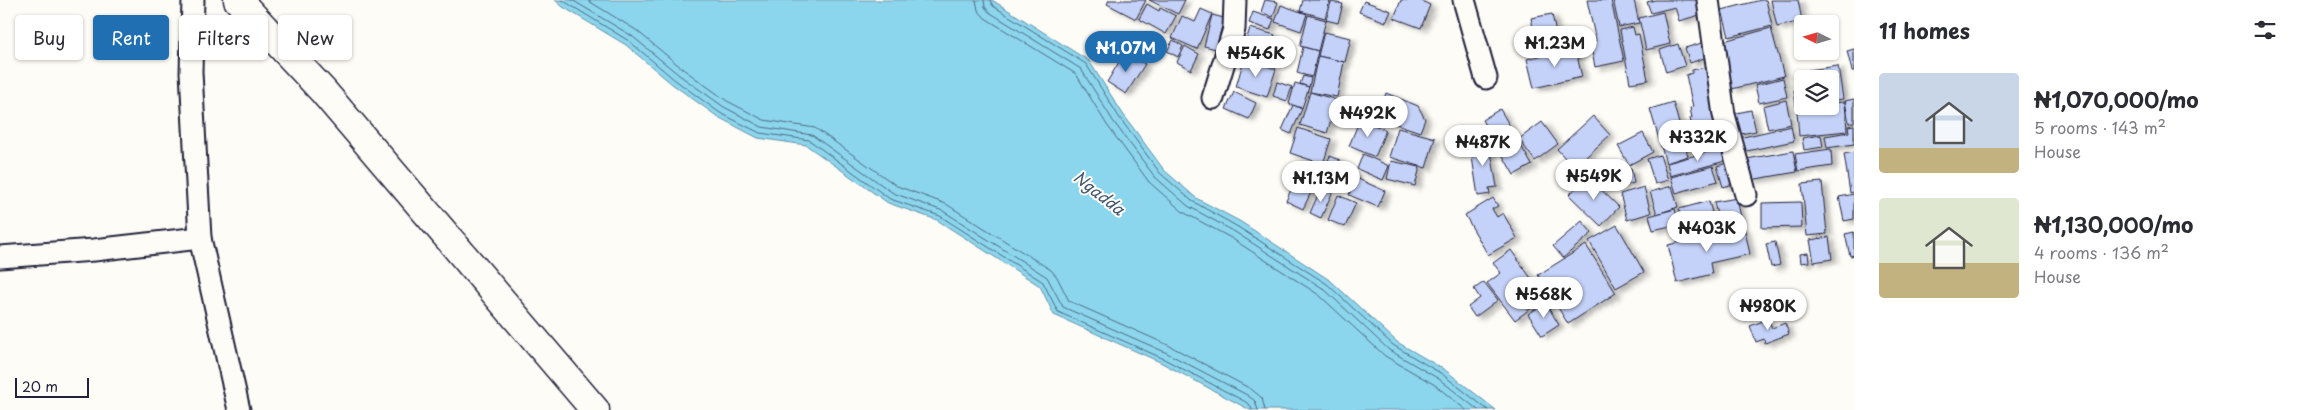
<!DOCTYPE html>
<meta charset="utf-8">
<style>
:root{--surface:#fff;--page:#f7f7f7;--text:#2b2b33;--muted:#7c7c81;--accent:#1f6fb2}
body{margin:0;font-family:"Playpen Sans",sans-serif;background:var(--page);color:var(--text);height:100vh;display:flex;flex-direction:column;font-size:19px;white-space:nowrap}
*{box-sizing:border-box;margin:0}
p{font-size:16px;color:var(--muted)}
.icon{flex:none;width:28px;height:28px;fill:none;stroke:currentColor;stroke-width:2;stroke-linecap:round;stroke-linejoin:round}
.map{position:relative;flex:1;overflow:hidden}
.drawer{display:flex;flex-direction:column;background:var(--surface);width:450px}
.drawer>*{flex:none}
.banner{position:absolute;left:15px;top:15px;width:475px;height:45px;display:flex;gap:10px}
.needle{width:32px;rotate:275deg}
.fabs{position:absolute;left:1794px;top:15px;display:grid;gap:10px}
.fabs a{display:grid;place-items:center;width:45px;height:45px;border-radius:5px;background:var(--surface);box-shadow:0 1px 4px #0004;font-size:25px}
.scale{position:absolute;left:15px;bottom:12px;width:74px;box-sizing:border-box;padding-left:5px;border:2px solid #22223b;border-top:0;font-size:14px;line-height:18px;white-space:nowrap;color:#22223b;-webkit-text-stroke:4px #fdfcf7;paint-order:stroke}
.price{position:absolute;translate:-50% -42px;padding:0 11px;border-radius:18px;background:#fff;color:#222;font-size:16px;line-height:32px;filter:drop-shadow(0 1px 2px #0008)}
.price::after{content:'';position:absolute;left:50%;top:30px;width:15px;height:11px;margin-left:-8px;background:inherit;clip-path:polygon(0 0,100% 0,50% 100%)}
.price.on{background:var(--accent);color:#fff}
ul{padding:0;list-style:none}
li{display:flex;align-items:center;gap:15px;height:125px;padding:0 25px}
li span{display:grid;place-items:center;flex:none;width:140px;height:100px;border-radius:5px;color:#555}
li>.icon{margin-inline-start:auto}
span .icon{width:60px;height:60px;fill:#fffc;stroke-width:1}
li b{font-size:21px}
h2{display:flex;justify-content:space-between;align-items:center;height:60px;padding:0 25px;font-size:21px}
.chip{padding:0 18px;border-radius:5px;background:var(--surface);box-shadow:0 1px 4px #0004;font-size:18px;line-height:45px}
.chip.on{background:var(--accent);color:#fff}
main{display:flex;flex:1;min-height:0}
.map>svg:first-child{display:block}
.water{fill:#8cd6ed;stroke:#628ea6}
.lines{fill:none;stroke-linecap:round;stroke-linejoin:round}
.shore{stroke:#4c6a82;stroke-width:1}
.building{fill:#c4d1f8;stroke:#22223b;filter:url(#shadow)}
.street-casing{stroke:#22223b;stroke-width:25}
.secondary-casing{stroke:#22223b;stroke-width:31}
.street{stroke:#fdfcf7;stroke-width:21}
.secondary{stroke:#fdfcf7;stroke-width:28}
.labels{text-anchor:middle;stroke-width:4;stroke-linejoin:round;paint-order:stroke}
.water-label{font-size:16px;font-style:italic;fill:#425870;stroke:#fdfcf7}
</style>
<main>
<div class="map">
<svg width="1854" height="410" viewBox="0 0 1854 410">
<defs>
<filter id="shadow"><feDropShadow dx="5.5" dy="3" stdDeviation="2.5" flood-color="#0004"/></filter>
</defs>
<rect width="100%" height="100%" fill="#fdfcf7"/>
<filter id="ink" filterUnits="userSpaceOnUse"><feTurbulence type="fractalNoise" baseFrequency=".02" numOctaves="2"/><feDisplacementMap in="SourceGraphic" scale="10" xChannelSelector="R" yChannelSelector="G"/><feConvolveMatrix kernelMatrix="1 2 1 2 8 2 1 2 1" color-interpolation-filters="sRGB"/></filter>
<g filter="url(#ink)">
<!-- water -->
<polygon class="water" points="555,0 992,0 1089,61 1123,114 1164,170 1196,198 1241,222 1331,281 1397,342 1445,370 1496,410 1250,410 1160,362 1054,315 1040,286 937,220 888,203 806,145 758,138 718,117 672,84 626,45 563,7"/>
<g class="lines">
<!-- shore -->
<g class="shore">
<polyline points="562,0 629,41 675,80 720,113 760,133 809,140 890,199 940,216 1043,282 1058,312 1162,358 1244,401 1250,405 1252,410"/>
<polyline points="572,0 632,36 679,75 724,107 762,127 812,135 893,193 943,211 1047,277 1063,307 1165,352 1247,395 1255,401 1258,410"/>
<polyline points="587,0 636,30 683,69 727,101 764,120 815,128 897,186 946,204 1051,270 1057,277 1069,301 1168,345 1251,389 1262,398 1265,410"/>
<polyline points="976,0 978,10 985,18 1076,74 1107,125 1149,182 1183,212 1231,238 1319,295 1385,356 1435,385 1466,410"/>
<polyline points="984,0 985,7 989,12 1081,69 1113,121 1155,177 1188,206 1235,232 1324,289 1389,350 1439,379 1478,410"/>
<polyline points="990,0 993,6 1086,64 1119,117 1160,173 1192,201 1238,227 1327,284 1393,345 1442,374 1488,410"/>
</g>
</g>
<!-- building -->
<g class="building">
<polygon points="1109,0 1146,0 1136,19 1107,4"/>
<polygon points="1149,0 1185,0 1178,14"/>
<polygon points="1265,0 1278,2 1273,17 1261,12"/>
<polygon points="1303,0 1330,0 1325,18 1300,11"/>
<polygon points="1401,0 1420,0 1430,5 1421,28 1394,18"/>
<polygon points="1587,0 1611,0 1624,61 1595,67 1590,42 1596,41"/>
<polygon points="1613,0 1634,0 1639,23 1619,27"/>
<polygon points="1655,0 1699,0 1703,14 1679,21 1675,7 1651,13 1647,2"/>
<polygon points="1761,0 1766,0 1772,26 1729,37 1722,10"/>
<polygon points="1771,0 1798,0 1802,21 1777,27"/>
<polygon points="1364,1 1391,11 1386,22 1359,12"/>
<polygon points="1331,2 1343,4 1338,23 1326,20"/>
<polygon points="1147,4 1159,11 1160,8 1176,16 1166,34 1139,19"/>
<polygon points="1281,5 1307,14 1301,31 1275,22"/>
<polygon points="1201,9 1212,14 1197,49 1172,38 1182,16 1195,22"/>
<polygon points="1253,12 1274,19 1270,30 1249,23"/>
<polygon points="1663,12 1670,44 1646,50 1639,18"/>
<polygon points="1552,14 1558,44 1537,48 1531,18"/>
<polygon points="1212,15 1224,18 1216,49 1204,46"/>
<polygon points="1308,15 1326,20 1318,51 1300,46"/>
<polygon points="1633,27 1635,35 1639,34 1648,80 1630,83 1620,30"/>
<polygon points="1250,28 1275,35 1271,49 1246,41"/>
<polygon points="1771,28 1784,76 1732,89 1720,42"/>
<polygon points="1324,32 1351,38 1345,62 1318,56"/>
<polygon points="1173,40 1183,46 1178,57 1167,51"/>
<polygon points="1702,43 1707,57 1690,63 1685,48"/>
<polygon points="1678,44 1685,66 1666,72 1660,50"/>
<polygon points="1185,46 1199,54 1191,70 1177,62"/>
<polygon points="1303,47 1318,51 1312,77 1297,73"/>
<polygon points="1575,47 1582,77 1534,88 1527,59"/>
<polygon points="1854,49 1854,71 1852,71 1847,51"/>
<polygon points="1125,52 1145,64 1126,94 1107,82"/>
<polygon points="1318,56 1344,62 1337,97 1310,92"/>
<polygon points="1244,59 1276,69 1267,97 1236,87"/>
<polygon points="1710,66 1725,125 1693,133 1690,118 1692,118 1690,108 1693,107 1686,75 1692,73 1692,70"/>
<polygon points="1838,66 1843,99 1830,101 1830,79 1809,79 1808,70"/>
<polygon points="1303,76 1311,78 1309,87 1300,84"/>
<polygon points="1783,78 1787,97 1759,103 1755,85"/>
<polygon points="1277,82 1292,87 1287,101 1273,96"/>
<polygon points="1295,83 1309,87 1302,108 1289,104"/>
<polygon points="1802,88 1802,105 1796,106 1794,90"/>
<polygon points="1234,92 1256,103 1249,119 1226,109"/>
<polygon points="1310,92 1337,100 1327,133 1300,125"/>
<polygon points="1386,93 1418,106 1425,119 1420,132 1378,118"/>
<polygon points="1354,98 1367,103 1362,115 1349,110"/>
<polygon points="1854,99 1854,123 1849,123 1845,101"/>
<polygon points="1786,100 1791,124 1768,129 1763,106"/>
<polygon points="1673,102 1688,156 1666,163 1650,109"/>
<polygon points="1845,102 1847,131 1799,136 1797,112 1824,109 1824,106 1830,106 1830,103"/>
<polygon points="1368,104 1378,108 1373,120 1363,116"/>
<polygon points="1293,105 1302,109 1291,134 1282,130"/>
<polygon points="1500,109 1532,165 1514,175 1482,120"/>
<polygon points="1751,110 1756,131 1736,135 1732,114"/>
<polygon points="1593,116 1610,135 1574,168 1557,149"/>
<polygon points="1360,119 1386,130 1375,157 1349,146"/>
<polygon points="1542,122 1558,144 1535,161 1519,139"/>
<polygon points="1854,125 1854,144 1827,148 1825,136 1849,132 1848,126"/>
<polygon points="1791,126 1794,141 1742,152 1739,138"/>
<polygon points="1722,127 1727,144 1701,152 1695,135"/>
<polygon points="1298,128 1331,139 1323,164 1290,153"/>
<polygon points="1398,128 1435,138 1426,168 1389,157"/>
<polygon points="1643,133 1653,152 1629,165 1618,146"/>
<polygon points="1821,135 1823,147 1804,150 1802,138"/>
<polygon points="1489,140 1497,187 1489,188 1490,194 1478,196 1470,144"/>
<polygon points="1726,147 1729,160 1670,176 1667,163"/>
<polygon points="1831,149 1832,166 1798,171 1795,154"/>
<polygon points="1793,151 1797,172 1750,180 1746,159"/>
<polygon points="1854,152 1854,192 1850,193 1844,154"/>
<polygon points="1363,154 1389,166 1383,180 1357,169"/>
<polygon points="1660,155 1668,180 1655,184 1647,159"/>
<polygon points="1330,156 1340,160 1337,167 1327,163"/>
<polygon points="1391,161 1420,167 1415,186 1387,179"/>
<polygon points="1734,161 1740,182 1723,187 1717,166"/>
<polygon points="1713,166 1718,181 1676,193 1671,177"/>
<polygon points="1341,167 1356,173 1351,186 1336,180"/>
<polygon points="1631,168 1634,183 1617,187 1614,172"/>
<polygon points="1587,176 1619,207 1601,226 1569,195"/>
<polygon points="1296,178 1314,186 1303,209 1286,201"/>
<polygon points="1356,178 1385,191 1378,207 1349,195"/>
<polygon points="1822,182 1827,234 1807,236 1802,184"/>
<polygon points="1672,186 1678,207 1657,214 1650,192"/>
<polygon points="1644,187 1651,213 1627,220 1620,194"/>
<polygon points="1321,188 1332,193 1321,218 1310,213"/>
<polygon points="1854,194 1854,219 1844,221 1839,197"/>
<polygon points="1338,195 1356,203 1345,227 1328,220"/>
<polygon points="1493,198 1498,206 1492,209 1497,217 1503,213 1517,238 1488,255 1465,215"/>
<polygon points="1737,198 1741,218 1719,223 1714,202"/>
<polygon points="1709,201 1715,225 1685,233 1679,209"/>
<polygon points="1801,202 1802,227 1762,228 1762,203"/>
<polygon points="1675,209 1679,224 1653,230 1649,216"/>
<polygon points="1582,221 1592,233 1563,258 1553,246"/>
<polygon points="1617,225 1644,272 1616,288 1589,241"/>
<polygon points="1744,227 1750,254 1710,263 1712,274 1677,283 1668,245"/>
<polygon points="1854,232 1854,255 1850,256 1845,234"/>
<polygon points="1829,237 1832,259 1814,262 1810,240"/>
<polygon points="1775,242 1780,265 1771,267 1766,244"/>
<polygon points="1586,245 1616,293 1568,324 1538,275"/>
<polygon points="1511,250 1545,298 1515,320 1487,283 1501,273 1493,263"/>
<polygon points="1808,253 1809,262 1801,263 1800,254"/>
<polygon points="1484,282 1498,300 1475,317 1468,307 1480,298 1474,289"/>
<polygon points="1771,293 1771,297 1786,293 1789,305 1759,312 1756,297"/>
<polygon points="1546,303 1559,325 1542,336 1528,314"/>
<polygon points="1768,319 1772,328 1785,323 1789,334 1765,343 1764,339 1756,342 1750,326"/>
</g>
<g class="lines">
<defs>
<g id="street">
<polyline points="193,0 191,72 200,238 239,410"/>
<polyline points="1464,0 1486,78"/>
<polyline points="1708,0 1724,115 1746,195"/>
<polyline points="1213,98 1234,29 1235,0"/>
<polyline points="0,257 94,250 200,238"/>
</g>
<polyline id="secondary" points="238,0 323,91 595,410"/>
</defs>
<!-- street casing -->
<use href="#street" class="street-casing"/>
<!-- secondary casing -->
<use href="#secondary" class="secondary-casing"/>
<!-- street -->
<use href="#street" class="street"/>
<!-- secondary -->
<use href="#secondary" class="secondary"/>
</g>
</g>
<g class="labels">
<!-- water labels -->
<g class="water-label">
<text transform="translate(1099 193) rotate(38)" y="6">Ngadda</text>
</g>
</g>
</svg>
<div class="fabs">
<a><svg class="needle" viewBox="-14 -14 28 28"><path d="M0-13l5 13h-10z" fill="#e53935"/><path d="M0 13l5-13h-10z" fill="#7c7c81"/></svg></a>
<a><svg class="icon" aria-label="layers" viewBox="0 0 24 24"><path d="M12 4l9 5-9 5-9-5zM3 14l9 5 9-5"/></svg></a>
</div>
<div class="scale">20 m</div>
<b class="price" style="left:1555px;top:68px">₦1.23M</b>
<b class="price on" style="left:1126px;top:73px">₦1.07M</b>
<b class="price" style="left:1256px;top:78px">₦546K</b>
<b class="price" style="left:1368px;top:138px">₦492K</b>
<b class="price" style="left:1698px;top:162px">₦332K</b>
<b class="price" style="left:1483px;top:167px">₦487K</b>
<b class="price" style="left:1594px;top:201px">₦549K</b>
<b class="price" style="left:1321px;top:203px">₦1.13M</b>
<b class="price" style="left:1707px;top:253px">₦403K</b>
<b class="price" style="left:1544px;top:319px">₦568K</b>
<b class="price" style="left:1768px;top:331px">₦980K</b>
<div class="banner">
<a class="chip">Buy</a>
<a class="chip on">Rent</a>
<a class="chip">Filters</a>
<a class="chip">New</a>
</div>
</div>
<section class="drawer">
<h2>11 homes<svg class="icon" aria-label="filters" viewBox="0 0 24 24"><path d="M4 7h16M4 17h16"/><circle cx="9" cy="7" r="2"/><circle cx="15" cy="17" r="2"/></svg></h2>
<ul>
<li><span style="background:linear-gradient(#c9d6e8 75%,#c2b280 0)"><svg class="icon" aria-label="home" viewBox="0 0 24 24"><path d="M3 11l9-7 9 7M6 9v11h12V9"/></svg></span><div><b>₦1,070,000/mo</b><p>5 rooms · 143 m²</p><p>House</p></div></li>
<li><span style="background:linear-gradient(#dfe7d0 65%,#c2b280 0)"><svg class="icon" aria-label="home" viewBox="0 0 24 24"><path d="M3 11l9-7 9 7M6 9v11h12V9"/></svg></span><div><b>₦1,130,000/mo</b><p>4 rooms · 136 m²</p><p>House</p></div></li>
</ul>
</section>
</main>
